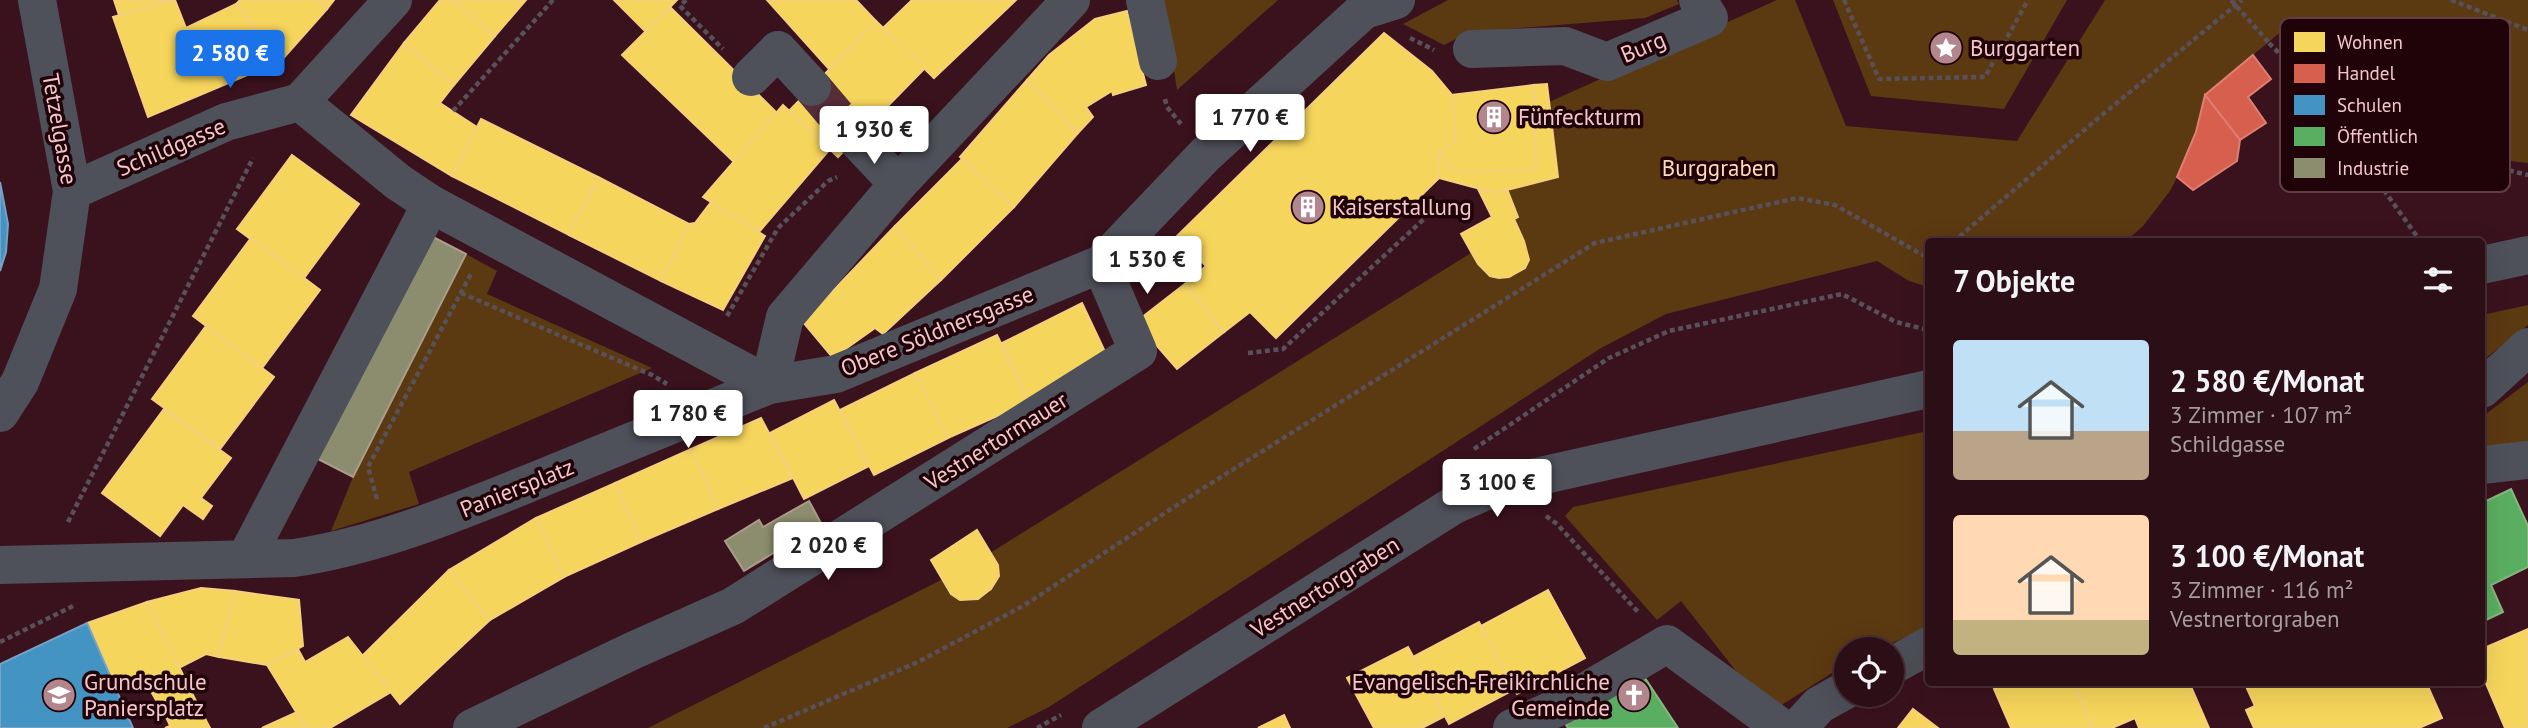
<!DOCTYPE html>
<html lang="de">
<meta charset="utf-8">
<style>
:root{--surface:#2c0e16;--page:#381c23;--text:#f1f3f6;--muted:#a69ca1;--line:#482e35;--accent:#1a73e8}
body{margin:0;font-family:"PT Sans",sans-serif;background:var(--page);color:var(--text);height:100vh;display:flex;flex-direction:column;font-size:26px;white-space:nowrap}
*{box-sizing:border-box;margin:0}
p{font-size:23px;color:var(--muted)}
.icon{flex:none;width:38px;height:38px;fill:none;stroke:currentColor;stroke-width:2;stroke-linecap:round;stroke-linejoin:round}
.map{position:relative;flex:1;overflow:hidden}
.side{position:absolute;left:1925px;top:238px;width:560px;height:448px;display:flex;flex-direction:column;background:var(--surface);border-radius:7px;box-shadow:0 7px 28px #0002,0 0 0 2px var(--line)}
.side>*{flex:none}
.fabs{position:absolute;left:1834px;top:637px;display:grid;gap:14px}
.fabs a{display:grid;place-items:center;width:70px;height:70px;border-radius:50%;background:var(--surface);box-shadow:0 7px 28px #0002,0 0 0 2px var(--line);font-size:35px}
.price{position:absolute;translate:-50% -60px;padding:0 16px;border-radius:7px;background:#fff;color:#222;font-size:23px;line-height:46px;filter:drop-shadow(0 2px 4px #0008)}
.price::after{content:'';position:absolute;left:50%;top:42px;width:21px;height:16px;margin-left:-10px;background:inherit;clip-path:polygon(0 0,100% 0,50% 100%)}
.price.on{background:var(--accent);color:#fff}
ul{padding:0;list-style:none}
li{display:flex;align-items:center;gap:21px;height:175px;padding:0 28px}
li span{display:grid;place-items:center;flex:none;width:196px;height:140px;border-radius:7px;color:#555}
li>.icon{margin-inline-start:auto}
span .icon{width:84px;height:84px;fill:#fffc;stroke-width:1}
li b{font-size:30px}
h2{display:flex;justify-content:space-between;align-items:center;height:84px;padding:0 28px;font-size:30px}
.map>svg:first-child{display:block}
.green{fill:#5b3911}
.homes{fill:#f6d55c;stroke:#f5d07d;stroke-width:2}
.shops{fill:#d6604d;stroke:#df7e72;stroke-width:2}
.schools{fill:#4393c3;stroke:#78a2c5;stroke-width:2}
.public{fill:#5aae61;stroke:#88b580;stroke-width:2}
.industry{fill:#8c8c6e;stroke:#ab9d8a;stroke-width:2}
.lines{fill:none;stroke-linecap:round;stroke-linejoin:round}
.minor-tunnel{stroke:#562d38;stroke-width:38;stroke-dasharray:38 19;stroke-linecap:butt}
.path{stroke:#59515a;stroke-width:4.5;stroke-dasharray:5 3.5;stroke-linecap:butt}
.minor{stroke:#4e505a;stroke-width:38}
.path-bridge{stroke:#59515a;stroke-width:4.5;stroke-dasharray:5 3.5;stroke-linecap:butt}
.labels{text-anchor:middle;stroke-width:7;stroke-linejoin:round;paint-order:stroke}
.street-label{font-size:23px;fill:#f4c5ca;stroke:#200308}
.poi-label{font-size:23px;fill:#f4c5ca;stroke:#200308;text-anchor:start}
.park-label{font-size:23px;fill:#fedcb5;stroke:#200308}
.key{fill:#200308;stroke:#603d42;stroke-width:2}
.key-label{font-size:19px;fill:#f4c5ca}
</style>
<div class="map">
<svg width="2528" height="728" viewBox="0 0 2528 728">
<rect width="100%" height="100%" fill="#3a121e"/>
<!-- green -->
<g class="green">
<polygon points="1163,0 1278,0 1177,90"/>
<polygon points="1448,0 1677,0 1679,4 1645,18 1469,32 1444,45 1403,24"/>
<path d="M 1777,0 L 1795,0 L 1846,126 L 2017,141 L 2105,0 L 2528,0 L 2528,163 C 2467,158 2411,126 2365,88 C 2354,79 2346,67 2335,58 C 2321,46 2300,38 2283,30 L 2253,55 L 2196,131 L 2184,164 L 2170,191 L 2143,226 L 2126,241 L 1928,242 L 1928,287 L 1909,281 L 1877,261 L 1666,314 L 1601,348 L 1049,707 L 1007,728 L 648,728 L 943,579 L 951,594 L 959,600 C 965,600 972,601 977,599 C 1001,592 1001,570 990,553 L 1471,253 C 1476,260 1481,270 1489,275 C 1502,284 1529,273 1528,257 C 1527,243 1519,231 1514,219 L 1518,216 L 1507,189 L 1558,176 L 1549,102 Z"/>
<polygon points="1833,0 2067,0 2004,109 1871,96"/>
<polygon points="466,254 497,271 487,294 652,368 409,472 419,504 331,531 353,477"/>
<polygon points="2528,305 2528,325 2482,361 2482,315"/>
<polygon points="2528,382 2528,449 2482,455 2482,417"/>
<polygon points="1928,431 1928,627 1879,649 1846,649 1846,664 1769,713 1681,601 1657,620 1565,516 1573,507"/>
</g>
<!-- homes -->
<g class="homes">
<polygon points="114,0 172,0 119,15"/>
<polygon points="175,0 186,28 236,4 281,61 148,117 113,17"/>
<polygon points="240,0 317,0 327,9 281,61 236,4"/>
<polygon points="317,0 334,0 327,9"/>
<polygon points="440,0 453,0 495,36 454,85 404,43"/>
<polygon points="453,0 526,0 495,36"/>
<polygon points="614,0 677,0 646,32"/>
<polygon points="767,0 856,0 876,21 829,69"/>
<polygon points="912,0 1016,0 934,78 883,28"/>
<polygon points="670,7 777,113 734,162 622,55"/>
<polygon points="1127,11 1146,85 1113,95 1112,91 1086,107 1093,117 1078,133 1027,80 1049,55 1095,19"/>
<polygon points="876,21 925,68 838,157 789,111"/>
<polygon points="1384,33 1432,71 1452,95 1456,140 1439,154 1439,178 1276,338 1250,312 1224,332 1185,284 1206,266 1176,237"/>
<polygon points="404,43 454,85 440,103 477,127 452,176 351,115"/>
<polygon points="1027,80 1078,133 1014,207 960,157"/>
<polygon points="1547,84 1558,177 1495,193 1439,178 1439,154 1457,172 1536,170 1534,85"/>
<polygon points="1534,85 1536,170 1457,172 1439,154 1456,140 1452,95"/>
<polygon points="783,105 830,149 759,232 703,197"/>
<polygon points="481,119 598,177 569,235 452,176"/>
<polygon points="292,155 359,204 304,278 237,229"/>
<polygon points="962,159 1014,207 941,280 895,226"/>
<polygon points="598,177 689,224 661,281 569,235"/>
<polygon points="1477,187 1495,193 1507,189 1518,217 1514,219 1524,241 1529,260 1525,268 1509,277 1499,278 1490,276 1478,264 1461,234 1492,217"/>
<polygon points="711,202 765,236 723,310 661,281 689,224 695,223"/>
<polygon points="895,226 941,280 883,334 875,328 833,358 803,322"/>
<polygon points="251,238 320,290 262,368 193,316"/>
<polygon points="1185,284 1224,332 1177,369 1136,322"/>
<polygon points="1082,303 1108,358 1029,402 1002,343"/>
<polygon points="206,326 274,377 220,449 152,399"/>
<polygon points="997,335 1029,402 948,438 915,373"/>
<polygon points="915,373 948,438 874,475 840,410"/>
<polygon points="834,400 869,466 804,499 770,433"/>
<polygon points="164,409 231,458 201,498 212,506 203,519 183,505 160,536 102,493"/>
<polygon points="761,418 793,478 718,509 691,449"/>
<polygon points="691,449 718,509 641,542 615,483"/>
<polygon points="615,483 641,542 564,577 536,518"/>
<polygon points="536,518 564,577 490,620 449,570"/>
<polygon points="977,530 998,565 999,576 991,589 978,599 960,600 951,594 931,560"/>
<polygon points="449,570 490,620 400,704 362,656"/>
<polygon points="201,588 235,591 219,657 206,654 179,668 147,602"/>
<polygon points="1548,590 1585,658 1517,694 1481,626"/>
<polygon points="235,591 299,600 303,646 267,665 219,657"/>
<polygon points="147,602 198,705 168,721 145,681 118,692 87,623"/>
<polygon points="1479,622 1515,689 1449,724 1413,657"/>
<polygon points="2528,629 2528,728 2505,728 2482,674 2482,649"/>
<polygon points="348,637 391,692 330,728 306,728 267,665 298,649 305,662"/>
<polygon points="1408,647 1445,716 1422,728 1374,728 1347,678"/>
<polygon points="2009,682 2073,682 2093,728 2011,728 1994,689"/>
<polygon points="2073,682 2189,682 2209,728 2139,728 2135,718 2112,728 2093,728"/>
<polygon points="2244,682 2426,682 2442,718 2419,728 2254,728 2246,710 2255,706"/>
<polygon points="198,705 210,728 165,728 170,726 168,721"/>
<polygon points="1913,709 1938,728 1898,728"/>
<polygon points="297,712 306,728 262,728"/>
<polygon points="1284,715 1290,728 1258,728"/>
</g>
<!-- shops -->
<g class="shops">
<polygon points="2253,55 2271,79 2248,97 2266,123 2240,140 2205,95"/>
<polygon points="2205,95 2240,140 2237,161 2193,190 2177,177 2196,132"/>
</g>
<!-- schools -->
<g class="schools">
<polygon points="0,182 8,224 6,252 0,271"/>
<polygon points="87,623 133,728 0,728 0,664"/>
</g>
<!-- public -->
<g class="public">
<polygon points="2511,489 2528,526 2528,567 2491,585 2503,612 2482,622 2482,503"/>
<polygon points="1643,675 1678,728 1568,728 1566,725"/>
</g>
<!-- industry -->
<g class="industry">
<polygon points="431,236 466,254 353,477 318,459"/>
<polygon points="809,501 828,536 781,561 775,552 744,571 725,541 759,520 763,527"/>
</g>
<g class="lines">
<!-- minor-tunnel -->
<polyline class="minor-tunnel" points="812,87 856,139"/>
<!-- path -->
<g class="path">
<polyline points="686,0 680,6 723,49"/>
<polyline points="1844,0 1879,79 1985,77 2028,0"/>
<polyline points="2451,0 2528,30"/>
<polyline points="1410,38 1434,50"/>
<polyline points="2269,43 2306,81 2421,242"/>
<polyline points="2309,84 2397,143 2528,175"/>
<polyline points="1165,99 1167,107 1181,124"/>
<polyline points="453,111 553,0"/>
<polyline points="1953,242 2096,120 2242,0"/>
<polyline points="461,293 652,375 667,384"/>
<polyline points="727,316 778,228 828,181 837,177"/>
<polyline points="1248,353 1283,349 1425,218"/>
<polyline points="1474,449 1609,358 1669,331 1842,294 1896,322 1928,330"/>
<polyline points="377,499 368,467 472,272"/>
<polyline points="1546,516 1557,524 1639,613"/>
<polyline points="68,522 253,158"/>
<polyline points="0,642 73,606"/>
<polyline points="764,728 918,662 1023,606 1197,492 1595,243 1797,198 1835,205 1928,258"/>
<polyline points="1037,728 1061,715"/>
</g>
<!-- minor -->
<g class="minor">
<polyline points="1071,0 898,184 785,317 769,385 836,374 1101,264 1205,155 1364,10 1396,0"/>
<polyline points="1145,0 1158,61"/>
<polyline points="1472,49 1565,46 1607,62 1709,18 1698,0"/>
<polyline points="751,77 778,50 812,87"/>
<polyline points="856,139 898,184"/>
<polyline points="72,191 226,122 300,102 393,0"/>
<polyline points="2482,265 2528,255"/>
<polyline points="2482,389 2528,347"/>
<polyline points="0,413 20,382 58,289 72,191 37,0"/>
<polyline points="2482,465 2528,460"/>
<polyline points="246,558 431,204"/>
<path d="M 0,565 L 294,558 C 379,545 458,512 537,480 C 614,448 692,417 769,385 L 431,204 L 398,182 L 300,102"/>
<polyline points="1892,666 1928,646"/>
<polyline points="472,728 632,651 733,606 1138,351 1101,264"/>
<polyline points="1101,728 1454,505 1500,485 1928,389"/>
<polyline points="1512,728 1561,706 1667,644 1782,728"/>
<polyline points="1798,728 1819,705 1846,690"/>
</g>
<!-- path-bridge -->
<polyline class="path-bridge" points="2231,0 2269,43"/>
</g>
<!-- icons -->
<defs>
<symbol id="sight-disc" viewBox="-11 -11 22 22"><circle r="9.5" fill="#b3868e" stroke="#200308"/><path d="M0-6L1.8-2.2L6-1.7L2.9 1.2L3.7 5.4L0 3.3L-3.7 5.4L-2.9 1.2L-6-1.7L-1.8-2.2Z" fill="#fff"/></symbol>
<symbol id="building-disc" viewBox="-11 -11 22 22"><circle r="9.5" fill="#b3868e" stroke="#200308"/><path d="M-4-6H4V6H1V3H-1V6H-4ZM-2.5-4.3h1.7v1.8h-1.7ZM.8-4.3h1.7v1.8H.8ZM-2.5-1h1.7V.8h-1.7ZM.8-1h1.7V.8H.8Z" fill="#fff"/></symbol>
<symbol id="school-disc" viewBox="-11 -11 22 22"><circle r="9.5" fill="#b3868e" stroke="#200308"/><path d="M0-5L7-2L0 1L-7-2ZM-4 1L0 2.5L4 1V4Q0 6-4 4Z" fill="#fff"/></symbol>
<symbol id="church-disc" viewBox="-11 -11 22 22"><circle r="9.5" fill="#b3868e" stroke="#200308"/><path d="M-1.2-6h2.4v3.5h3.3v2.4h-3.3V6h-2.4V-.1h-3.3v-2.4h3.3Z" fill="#fff"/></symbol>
</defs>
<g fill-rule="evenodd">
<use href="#sight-disc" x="1927" y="29" width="38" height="38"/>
<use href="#building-disc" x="1475" y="98" width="38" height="38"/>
<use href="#building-disc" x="1289" y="188" width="38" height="38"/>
<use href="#school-disc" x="40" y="676" width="38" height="38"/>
<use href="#church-disc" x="1615" y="676" width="38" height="38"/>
</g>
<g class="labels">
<!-- street labels -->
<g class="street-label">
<text transform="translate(1643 47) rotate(-23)" y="8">Burg</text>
<text transform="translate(60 129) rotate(80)" y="8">Tetzelgasse</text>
<text transform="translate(171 147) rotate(-23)" y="8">Schildgasse</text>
<text transform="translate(937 331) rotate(-22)" y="8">Obere Söldnersgasse</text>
<text transform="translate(996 441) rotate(-32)" y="8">Vestnertormauer</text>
<text transform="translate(517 488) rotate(-22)" y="8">Paniersplatz</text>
<text transform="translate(1325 587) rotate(-32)" y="8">Vestnertorgraben</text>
</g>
<!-- poi labels -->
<g class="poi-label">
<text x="1970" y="56">Burggarten</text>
<text x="1518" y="125">Fünfeckturm</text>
<text x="1332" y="215">Kaiserstallung</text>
<text x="84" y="690">Grundschule<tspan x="84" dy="26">Paniersplatz</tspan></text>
<text x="1610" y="690" text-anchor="end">Evangelisch-Freikirchliche<tspan x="1610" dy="26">Gemeinde</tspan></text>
</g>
<!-- park labels -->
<g class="park-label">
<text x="1719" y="176">Burggraben</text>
</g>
</g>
<!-- legend -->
<rect x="2280" y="18" width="230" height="174" rx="10" class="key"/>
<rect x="2294" y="32" width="31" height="20" fill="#f6d55c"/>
<rect x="2294" y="64" width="31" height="19" fill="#d6604d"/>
<rect x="2294" y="95" width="31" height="20" fill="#4393c3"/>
<rect x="2294" y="127" width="31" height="19" fill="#5aae61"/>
<rect x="2294" y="158" width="31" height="20" fill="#8c8c6e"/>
<g class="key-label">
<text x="2337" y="49">Wohnen</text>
<text x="2337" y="80">Handel</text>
<text x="2337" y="112">Schulen</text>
<text x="2337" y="143">Öffentlich</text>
<text x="2337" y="175">Industrie</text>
</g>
</svg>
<div class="fabs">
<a><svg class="icon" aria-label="locate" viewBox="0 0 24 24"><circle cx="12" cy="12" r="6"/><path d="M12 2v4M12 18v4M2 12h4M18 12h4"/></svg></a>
</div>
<b class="price on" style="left:230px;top:90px">2 580 €</b>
<b class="price" style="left:1250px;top:154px">1 770 €</b>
<b class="price" style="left:874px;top:166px">1 930 €</b>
<b class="price" style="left:1147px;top:296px">1 530 €</b>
<b class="price" style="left:688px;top:450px">1 780 €</b>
<b class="price" style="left:1497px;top:519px">3 100 €</b>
<b class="price" style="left:828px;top:582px">2 020 €</b>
<section class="side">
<h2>7 Objekte<svg class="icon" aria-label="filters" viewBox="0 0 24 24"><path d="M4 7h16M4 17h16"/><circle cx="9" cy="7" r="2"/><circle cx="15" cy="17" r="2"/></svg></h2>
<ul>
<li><span style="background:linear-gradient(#bfe0f5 65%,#b9a48a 0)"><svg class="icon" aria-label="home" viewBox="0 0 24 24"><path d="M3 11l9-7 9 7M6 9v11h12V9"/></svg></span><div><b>2 580 €/Monat</b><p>3 Zimmer · 107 m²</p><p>Schildgasse</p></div></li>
<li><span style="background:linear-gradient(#ffd9b3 75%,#c2b280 0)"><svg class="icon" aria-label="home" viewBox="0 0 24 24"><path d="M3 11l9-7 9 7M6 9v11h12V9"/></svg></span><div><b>3 100 €/Monat</b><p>3 Zimmer · 116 m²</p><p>Vestnertorgraben</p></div></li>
</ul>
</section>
</div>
